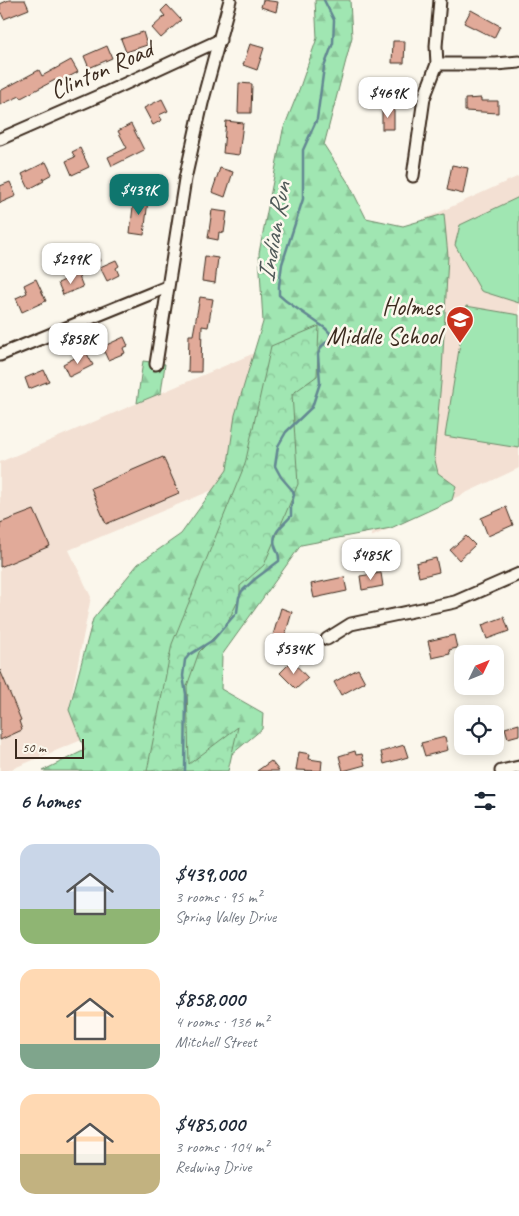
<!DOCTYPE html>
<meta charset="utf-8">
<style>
:root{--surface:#fff;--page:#f6f6f7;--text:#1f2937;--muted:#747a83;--accent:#0f766e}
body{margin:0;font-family:Caveat,sans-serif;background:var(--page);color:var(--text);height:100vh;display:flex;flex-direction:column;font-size:19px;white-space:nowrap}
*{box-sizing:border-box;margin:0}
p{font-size:16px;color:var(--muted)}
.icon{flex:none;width:28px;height:28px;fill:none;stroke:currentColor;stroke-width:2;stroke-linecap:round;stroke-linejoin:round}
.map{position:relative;height:771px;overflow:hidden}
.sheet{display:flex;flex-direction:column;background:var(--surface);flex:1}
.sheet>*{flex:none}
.needle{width:32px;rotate:47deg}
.controls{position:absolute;left:454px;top:645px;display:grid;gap:10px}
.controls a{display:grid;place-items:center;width:50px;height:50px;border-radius:10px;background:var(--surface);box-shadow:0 2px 12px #0003;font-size:25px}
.scale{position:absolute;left:15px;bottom:12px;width:69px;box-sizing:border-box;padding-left:5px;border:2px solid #3b2a1e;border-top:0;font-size:14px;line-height:18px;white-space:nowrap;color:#3b2a1e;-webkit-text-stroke:4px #fbf7ec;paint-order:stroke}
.price{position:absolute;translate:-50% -42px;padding:0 11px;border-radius:10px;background:#fff;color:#222;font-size:16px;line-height:32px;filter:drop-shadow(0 1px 2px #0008)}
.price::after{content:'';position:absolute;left:50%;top:30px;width:15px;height:11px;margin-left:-8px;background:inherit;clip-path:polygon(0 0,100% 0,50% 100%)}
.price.on{background:var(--accent);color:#fff}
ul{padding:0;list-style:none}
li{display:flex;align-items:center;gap:15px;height:125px;padding:0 20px}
li span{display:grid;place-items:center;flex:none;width:140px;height:100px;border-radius:15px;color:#555}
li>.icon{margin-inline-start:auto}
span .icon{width:60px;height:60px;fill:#fffc;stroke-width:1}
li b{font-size:21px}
h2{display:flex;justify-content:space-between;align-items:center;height:60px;padding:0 20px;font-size:21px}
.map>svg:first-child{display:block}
.built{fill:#f3e0d3}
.forest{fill:url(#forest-firs);stroke:#6e8868}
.park{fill:url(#park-crowns);stroke:#6e8868}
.pitch{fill:#a0e6b2;stroke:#6e8868}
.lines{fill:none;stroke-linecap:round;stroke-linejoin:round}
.stream{stroke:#648892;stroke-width:2.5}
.building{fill:#e1aa99;stroke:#3b2a1e}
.street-casing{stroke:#3b2a1e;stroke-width:15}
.street{stroke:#fbf7ec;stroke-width:11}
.labels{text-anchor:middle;stroke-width:5;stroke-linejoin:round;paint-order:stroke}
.street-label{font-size:25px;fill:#3b2a1e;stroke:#fbf7ec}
.poi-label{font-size:25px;fill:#3b2a1e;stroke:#fbf7ec;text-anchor:end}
.water-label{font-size:26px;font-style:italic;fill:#4f5958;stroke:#fbf7ec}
</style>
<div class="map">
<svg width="519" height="771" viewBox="0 0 519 771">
<defs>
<pattern id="forest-firs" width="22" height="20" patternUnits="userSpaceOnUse" patternTransform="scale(1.25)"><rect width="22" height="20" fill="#a0e6b2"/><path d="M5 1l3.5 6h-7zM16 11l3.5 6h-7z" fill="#8bc599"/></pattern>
<pattern id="park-crowns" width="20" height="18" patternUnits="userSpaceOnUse" patternTransform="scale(1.25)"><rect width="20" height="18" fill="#a0e6b2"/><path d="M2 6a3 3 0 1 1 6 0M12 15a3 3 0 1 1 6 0" fill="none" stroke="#8bc599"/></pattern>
</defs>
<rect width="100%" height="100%" fill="#fbf7ec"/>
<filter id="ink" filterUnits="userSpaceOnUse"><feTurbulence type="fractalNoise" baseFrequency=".02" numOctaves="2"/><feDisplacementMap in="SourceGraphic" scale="10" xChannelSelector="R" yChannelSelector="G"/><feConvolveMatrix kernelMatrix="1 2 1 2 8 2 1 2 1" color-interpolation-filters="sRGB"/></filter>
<g filter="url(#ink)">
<!-- built -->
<g class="built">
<polygon points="519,176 519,468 371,537 420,221"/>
<polygon points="271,346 239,479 69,550 91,597 70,703 84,739 7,771 0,771 0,462"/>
</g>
<!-- forest -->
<g class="forest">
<polygon points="315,0 350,0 352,37 324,145 349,184 366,218 403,226 444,214 448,256 442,372 434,456 438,473 456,486 452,500 391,528 301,545 222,655 221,689 263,713 262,729 226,759 221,771 42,771 85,750 69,710 93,619 138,564 181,534 227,470 235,415 263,322 259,253 283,130 299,90 317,38"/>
<polygon points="143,361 165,364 161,393 137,403"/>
</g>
<!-- park -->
<polygon class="park" points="319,326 317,376 292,394 298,484 264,565 240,586 240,597 226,625 199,652 187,686 189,764 238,727 228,771 147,771 172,644 245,464 271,346"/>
<!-- pitch -->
<g class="pitch">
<polygon points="519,197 519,303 481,291 455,245 460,225"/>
<polygon points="466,306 519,315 519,448 445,436"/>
</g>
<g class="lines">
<!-- stream -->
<path class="stream" d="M 185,771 L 186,694 L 183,676 L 185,660 L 189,655 L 213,640 L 237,612 L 239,597 L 242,591 L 255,579 L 279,561 C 280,555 277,552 275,546 C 271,532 283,526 291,516 L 291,506 L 294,495 L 293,491 L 281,477 L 275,466 L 278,446 L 286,432 L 312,407 L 320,383 L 318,354 L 322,346 L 330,339 L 330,333 L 325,328 L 286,301 L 279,295 L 279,286 L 282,264 L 303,199 L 303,150 L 317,119 L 324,67 L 333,43 L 334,20 L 324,0"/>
</g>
<!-- building -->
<g class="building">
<polygon points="9,0 25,0 29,9 4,19 0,11 0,4"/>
<polygon points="263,0 278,2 276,12 261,7"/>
<polygon points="167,5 181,20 161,38 152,28 165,16 161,11"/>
<polygon points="471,10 500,26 494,38 464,23"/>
<polygon points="143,32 147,45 126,52 121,39"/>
<polygon points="393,41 405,41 404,63 392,63"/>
<polygon points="250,44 264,48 257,70 243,65"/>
<polygon points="107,46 112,58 89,68 84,56"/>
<polygon points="71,60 78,72 57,83 55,80 21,98 20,96 0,105 0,91 39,70 42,76"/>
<polygon points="239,83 252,84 251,113 238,113"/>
<polygon points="481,98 481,101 498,101 498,113 465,111 465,99"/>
<polygon points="162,99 168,111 159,115 162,120 153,125 144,108"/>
<rect x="382" y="109" width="12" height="20"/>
<polygon points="226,121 243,123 239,155 223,153"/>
<polygon points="131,124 144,150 112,166 108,157 127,148 118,131"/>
<polygon points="80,148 89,167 72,175 66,161 75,157 72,152"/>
<polygon points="46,162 52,174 43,179 44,181 29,189 22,174"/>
<polygon points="452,165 468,168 463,194 447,190"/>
<polygon points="220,168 233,172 225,197 212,192"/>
<polygon points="10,182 16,196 0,203 0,186"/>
<polygon points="134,198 148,200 144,235 130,233"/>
<polygon points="212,210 227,212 224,233 219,232 218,240 208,238"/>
<polygon points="96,252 100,261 93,264 89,255"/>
<polygon points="205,256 218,258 215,283 202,281"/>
<polygon points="116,260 119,266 116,268 119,275 107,281 100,267"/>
<polygon points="78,274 83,287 63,295 58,283"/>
<polygon points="36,279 46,301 22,312 16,298 27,293 24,285"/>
<polygon points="200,297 213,299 208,327 202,326 201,372 188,372 189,335 193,335"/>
<polygon points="124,337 128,346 123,348 125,353 108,360 102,347"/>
<polygon points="86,352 93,365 69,377 63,364"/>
<polygon points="44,370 49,381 29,389 25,378"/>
<polygon points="163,457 179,493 106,524 91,488"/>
<polygon points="506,507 513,525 488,536 481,518"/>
<polygon points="34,510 50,546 0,567 0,523"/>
<polygon points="466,536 475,545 459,560 450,550"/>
<polygon points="436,558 439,572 419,577 416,563"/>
<polygon points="381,573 383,586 362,590 360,576"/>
<polygon points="344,577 347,591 314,598 311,584"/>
<polygon points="281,608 292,612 284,639 273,635"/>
<polygon points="504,617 509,631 487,639 482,625"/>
<polygon points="454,635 457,648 449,650 450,654 432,658 428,641"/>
<polygon points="292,661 308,678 296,689 280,673"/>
<polygon points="358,669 365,682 341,695 334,682"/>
<polygon points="0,670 21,720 19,721 22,730 0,740"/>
<polygon points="519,724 519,735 508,738 505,728"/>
<polygon points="445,737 448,750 425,756 421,743"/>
<polygon points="404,745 408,757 384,764 381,752"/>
<polygon points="355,751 356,755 362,754 365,765 343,771 339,756"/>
<polygon points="299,752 310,754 309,759 322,761 321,771 296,770"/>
<polygon points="271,761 279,771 257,771"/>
</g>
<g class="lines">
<defs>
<g id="street">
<polyline points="437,64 496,64 519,62"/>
<polyline points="0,139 103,94 220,40"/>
<polyline points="413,176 424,98 437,64 436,46 440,0"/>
<polyline points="0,355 167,287"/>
<polyline points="156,364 185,179 202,103 230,0"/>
<polyline points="327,639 351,624 455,602 519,574"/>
<polyline points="501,771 519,767"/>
</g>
</defs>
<!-- street casing -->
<use href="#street" class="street-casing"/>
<!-- street -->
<use href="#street" class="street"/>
</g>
</g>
<!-- icons -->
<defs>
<symbol id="school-pin" viewBox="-11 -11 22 30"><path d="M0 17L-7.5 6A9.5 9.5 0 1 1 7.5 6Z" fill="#c8321e" stroke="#fbf7ec"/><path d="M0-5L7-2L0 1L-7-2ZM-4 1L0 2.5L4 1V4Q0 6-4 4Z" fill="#fff"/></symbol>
</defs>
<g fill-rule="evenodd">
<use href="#school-pin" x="444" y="304" width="32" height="43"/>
</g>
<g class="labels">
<!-- street labels -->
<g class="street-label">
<text transform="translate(101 69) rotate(-24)" y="9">Clinton Road</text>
</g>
<!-- poi labels -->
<g class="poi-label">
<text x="441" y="315">Holmes<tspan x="441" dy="29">Middle School</tspan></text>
</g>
<!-- water labels -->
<g class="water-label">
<text transform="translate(273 232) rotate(-80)" y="9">Indian Run</text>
</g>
</g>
</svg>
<div class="controls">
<a><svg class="needle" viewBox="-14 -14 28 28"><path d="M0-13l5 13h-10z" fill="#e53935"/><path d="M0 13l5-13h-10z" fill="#747a83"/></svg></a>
<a><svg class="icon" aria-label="locate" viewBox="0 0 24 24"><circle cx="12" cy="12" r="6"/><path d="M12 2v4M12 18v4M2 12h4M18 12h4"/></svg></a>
</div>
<div class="scale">50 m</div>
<b class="price" style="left:388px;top:119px">$469K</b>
<b class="price on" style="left:139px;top:216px">$439K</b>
<b class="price" style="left:71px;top:285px">$299K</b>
<b class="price" style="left:78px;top:365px">$858K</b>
<b class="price" style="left:371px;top:581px">$485K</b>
<b class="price" style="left:294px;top:675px">$534K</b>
</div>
<section class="sheet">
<h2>6 homes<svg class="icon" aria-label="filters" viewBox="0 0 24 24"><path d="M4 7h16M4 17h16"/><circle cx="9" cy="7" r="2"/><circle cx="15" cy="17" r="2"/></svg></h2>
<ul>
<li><span style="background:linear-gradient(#c9d6e8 65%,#8fb573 0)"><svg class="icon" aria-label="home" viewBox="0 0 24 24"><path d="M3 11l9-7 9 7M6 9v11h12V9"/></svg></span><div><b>$439,000</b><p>3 rooms · 95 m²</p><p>Spring Valley Drive</p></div></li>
<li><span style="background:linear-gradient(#ffd9b3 75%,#7fa58c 0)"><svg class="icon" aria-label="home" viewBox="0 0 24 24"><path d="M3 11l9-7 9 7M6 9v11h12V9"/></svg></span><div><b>$858,000</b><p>4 rooms · 136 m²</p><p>Mitchell Street</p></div></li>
<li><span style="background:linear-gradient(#ffd9b3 60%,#c2b280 0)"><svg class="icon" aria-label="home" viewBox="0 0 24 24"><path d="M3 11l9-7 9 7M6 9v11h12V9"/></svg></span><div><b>$485,000</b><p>3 rooms · 104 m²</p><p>Redwing Drive</p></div></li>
</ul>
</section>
